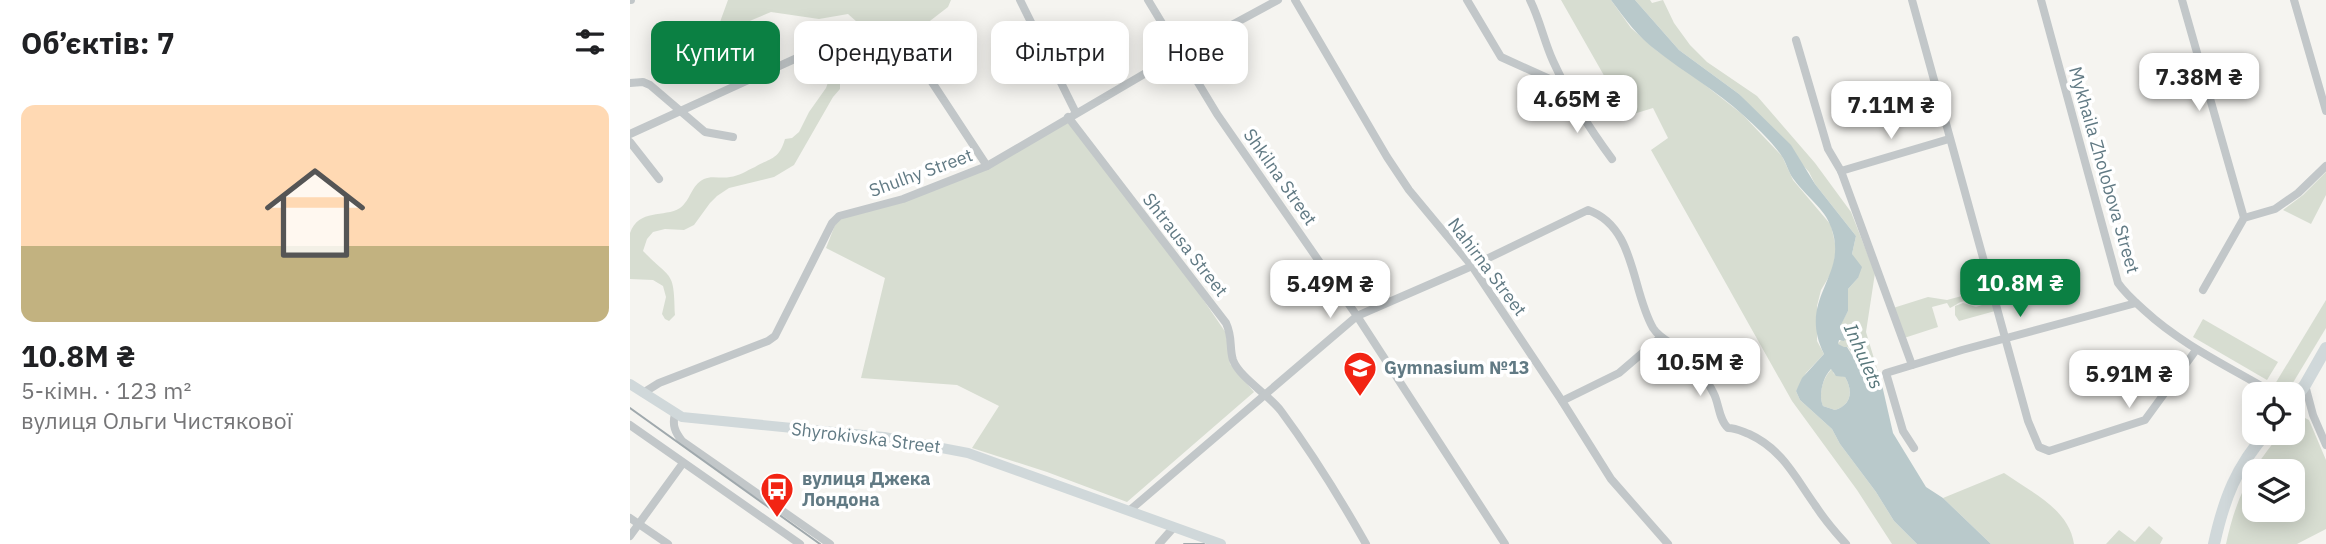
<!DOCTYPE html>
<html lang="uk">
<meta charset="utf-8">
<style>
:root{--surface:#fff;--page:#f2f2f2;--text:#202124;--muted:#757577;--line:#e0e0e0;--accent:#0b8043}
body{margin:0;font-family:"IBM Plex Sans",sans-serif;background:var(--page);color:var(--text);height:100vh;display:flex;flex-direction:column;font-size:26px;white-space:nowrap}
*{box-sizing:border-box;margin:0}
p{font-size:23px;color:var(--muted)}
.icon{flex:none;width:38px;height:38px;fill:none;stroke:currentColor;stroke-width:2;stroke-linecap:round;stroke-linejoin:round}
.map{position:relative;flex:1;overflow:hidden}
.details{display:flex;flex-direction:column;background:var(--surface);width:630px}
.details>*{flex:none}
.top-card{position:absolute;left:21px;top:21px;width:665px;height:63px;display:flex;gap:14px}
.fabs{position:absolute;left:1612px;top:382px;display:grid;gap:14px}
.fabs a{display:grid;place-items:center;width:63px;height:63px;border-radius:14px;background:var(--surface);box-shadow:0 4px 18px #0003;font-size:35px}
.price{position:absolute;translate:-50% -60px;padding:0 16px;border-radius:14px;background:#fff;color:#222;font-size:23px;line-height:46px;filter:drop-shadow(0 2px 4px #0008)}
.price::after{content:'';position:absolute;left:50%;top:42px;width:21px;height:16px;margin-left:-10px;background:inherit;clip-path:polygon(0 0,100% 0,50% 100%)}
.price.active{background:var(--accent);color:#fff}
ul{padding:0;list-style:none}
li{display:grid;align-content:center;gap:14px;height:371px;padding:0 21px}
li+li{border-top:2px solid var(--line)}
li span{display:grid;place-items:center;height:217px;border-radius:14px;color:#555}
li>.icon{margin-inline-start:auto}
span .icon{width:126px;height:126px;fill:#fffc;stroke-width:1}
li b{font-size:30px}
h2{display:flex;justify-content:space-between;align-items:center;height:84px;padding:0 21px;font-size:30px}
.chip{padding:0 24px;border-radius:14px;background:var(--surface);box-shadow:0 4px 18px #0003;font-size:24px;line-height:63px}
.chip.active{background:var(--accent);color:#fff}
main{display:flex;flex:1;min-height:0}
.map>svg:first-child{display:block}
.green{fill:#d7ddd1;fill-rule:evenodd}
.water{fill:#b9c9cb;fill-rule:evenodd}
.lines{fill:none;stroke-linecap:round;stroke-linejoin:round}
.minor{stroke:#c2c7c9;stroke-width:8}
.secondary{stroke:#d0d8da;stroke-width:10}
.primary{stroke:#d0d8da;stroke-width:12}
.tram{stroke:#a0a9ad;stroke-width:2}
.labels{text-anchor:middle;stroke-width:7;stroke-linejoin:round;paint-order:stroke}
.street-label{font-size:18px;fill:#617a84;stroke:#fff}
.poi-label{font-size:18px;font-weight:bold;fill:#617a84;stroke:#fff;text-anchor:start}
.water-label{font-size:19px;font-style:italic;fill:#58777b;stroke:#fff}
</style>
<main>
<section class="details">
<h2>Об’єктів: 7<svg class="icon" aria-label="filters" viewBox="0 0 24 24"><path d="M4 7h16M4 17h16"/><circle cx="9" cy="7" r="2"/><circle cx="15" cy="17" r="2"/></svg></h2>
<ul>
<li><span style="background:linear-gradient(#ffd9b3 65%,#c2b280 0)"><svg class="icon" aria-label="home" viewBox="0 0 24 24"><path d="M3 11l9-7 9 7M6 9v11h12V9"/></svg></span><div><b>10.8M ₴</b><p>5-кімн. · 123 m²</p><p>вулиця Ольги Чистякової</p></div></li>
</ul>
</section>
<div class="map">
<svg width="1696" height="544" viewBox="0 0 1696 544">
<rect width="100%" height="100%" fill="#f5f4f0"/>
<!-- green -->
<g class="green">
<path d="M 98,0 L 321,0 L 318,7 L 274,41 L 269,50 L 272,53 L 250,83 L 221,62 L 210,78 L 210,89 L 203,97 L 164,165 L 144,177 L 99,188 L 87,196 L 80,203 L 64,225 L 54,230 L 35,229 L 23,232 L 17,239 L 13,251 C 42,281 44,269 45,315 L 39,321 L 35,319 L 32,314 L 36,297 L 33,286 L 23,280 L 0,279 L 0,233 C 9,208 34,218 50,208 C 61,200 61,185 74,179 C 82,175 91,179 100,177 C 109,176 116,171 125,167 C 140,158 149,160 155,139 L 162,138 L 169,132 L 179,112 L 196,88 L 204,66 L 216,51 L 229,41 L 227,22 L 218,14 L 189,19 L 141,12 L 103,28 L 94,28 L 90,22 Z"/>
<polygon points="931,0 981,0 1001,28 1027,51 1052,67 1112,114 1152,156 1163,180 1201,225 1206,248 1203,270 1191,290 1187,306 1187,341 1194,354 1176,373 1166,391 1170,400 1202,429 1210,444 1246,492 1264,521 1287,544 1262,544 1227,490 1162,401 1021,150 1038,138 1023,108 997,116"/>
<polygon points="1005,0 1020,0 1022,3 1033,0 1044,23 1060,45 1077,62 1127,96 1185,163 1221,212 1245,273 1236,332 1252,385 1236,377 1218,347 1214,348 1207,344 1215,337 1210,326 1218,311 1218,289 1228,278 1222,254 1226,236 1185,184 1179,172 1109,94 1049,50"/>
<polygon points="437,121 566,289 596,333 600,364 624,392 497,502 417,472 342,448 369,406 327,385 231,378 255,278 196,248 205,225 211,218 322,181"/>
<polygon points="1696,172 1696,195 1681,224 1653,210 1673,195"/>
<polygon points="1355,277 1365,311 1329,321 1325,315 1325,306 1333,303 1346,307 1355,304 1349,279"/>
<path d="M 1339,294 L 1341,301 C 1329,300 1328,305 1320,308 L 1317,303 L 1302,307 L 1308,327 L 1271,339 L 1260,309 L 1298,297 L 1317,300 Z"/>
<polygon points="1696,300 1696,328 1658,391 1645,384"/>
<polygon points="1573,319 1648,362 1637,380 1563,337"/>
<path d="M 1202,369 L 1204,374 L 1215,377 C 1223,390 1222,405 1205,410 L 1193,406 C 1188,394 1193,377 1202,369 Z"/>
<path d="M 1671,416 L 1679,420 L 1696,460 L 1696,529 L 1667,544 L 1596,544 C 1606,497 1621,469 1652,432 L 1662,432 L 1663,420 ZM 1624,471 L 1662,471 L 1662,509 L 1624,509 Z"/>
<path d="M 1374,473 C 1401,492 1439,509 1444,544 L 1361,544 L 1313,498 Z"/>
<polygon points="1519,526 1533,538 1530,544 1476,544 1489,530 1505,542"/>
</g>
<!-- water -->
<path class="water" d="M 981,0 L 1005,0 L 1049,50 L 1109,94 L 1161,145 L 1185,184 L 1226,236 L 1222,254 L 1232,267 L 1228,278 L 1218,289 L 1218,311 L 1210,327 L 1216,338 L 1214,341 L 1209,340 L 1208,344 L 1214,347 L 1217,347 L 1236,377 L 1252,385 L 1263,433 L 1296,487 L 1313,498 L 1361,544 L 1287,544 L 1264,521 L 1246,492 L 1210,444 L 1202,429 L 1170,400 L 1166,391 L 1172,378 L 1194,354 C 1166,297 1220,277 1201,227 C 1195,209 1176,196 1165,181 C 1159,174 1157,165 1153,158 C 1143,142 1126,127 1113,115 C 1087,91 1055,73 1027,51 C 1008,37 995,19 981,0 ZM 1201,369 L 1206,376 L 1215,377 C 1223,390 1222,405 1205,410 L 1193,406 C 1188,395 1193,377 1201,369 Z"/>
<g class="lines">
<!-- minor -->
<g class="minor">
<polyline points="0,0 1,0"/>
<polyline points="390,0 446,113"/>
<polyline points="518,0 587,114 727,316 875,544"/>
<polyline points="665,0 757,157 779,190 842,266 932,401 981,479 1038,544"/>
<polyline points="837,0 871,57 935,86"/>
<path d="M 900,0 C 910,20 914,41 923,61 C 939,96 959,128 982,159"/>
<polyline points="1282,0 1398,421 1409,447 1419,451 1515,420 1566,350"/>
<path d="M 1411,0 L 1488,283 C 1495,293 1505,302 1514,310 C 1553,346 1600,367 1645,394"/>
<polyline points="1552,0 1614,218"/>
<polyline points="1664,0 1696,111"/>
<polyline points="1166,40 1198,149 1211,171 1282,365"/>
<polyline points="275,41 357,166"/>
<polyline points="0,83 13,82 20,85 75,132 103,137"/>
<path d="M 438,117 L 596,323 C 603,338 599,347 603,360 C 609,377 640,396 651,411 C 682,453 710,498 736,544"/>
<polyline points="0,134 191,47"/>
<polyline points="0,142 29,179"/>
<polyline points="1211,171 1319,139"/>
<polyline points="1573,290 1614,218 1645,209 1668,193 1696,166"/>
<polyline points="1675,385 1683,415 1696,445"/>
<polyline points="13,393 29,383 138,341 145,336 202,223 209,216 273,199 357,166 550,53 648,0"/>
<polyline points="932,401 989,373 1031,337"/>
<path d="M 45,414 C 42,425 45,432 52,441 L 200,544"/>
<polyline points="0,425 170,544"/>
<polyline points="1284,448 1273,431 1256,373 1332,350 1506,303"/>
<path d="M 500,510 L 727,316 L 842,266 L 958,210 C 1006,227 1001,290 1023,328 C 1031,341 1049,345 1060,358 C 1068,369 1078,381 1084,394 C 1089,404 1089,420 1098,428 C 1106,428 1111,431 1119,434 C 1152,449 1165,477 1185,505 C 1194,519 1205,532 1216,544"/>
<polyline points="0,518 38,544"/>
<polyline points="0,536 53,463"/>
<polyline points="529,544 544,527"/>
</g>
<!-- secondary -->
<polyline class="secondary" points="0,384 52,417 254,437 338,453 591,544"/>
<!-- primary -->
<g class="primary">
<polyline points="1662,402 1675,385 1696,348"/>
<path d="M 1584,544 C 1594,499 1606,467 1637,432"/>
</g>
<!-- tram -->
<g class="tram">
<polyline points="0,408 190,544"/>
<polyline points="554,544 574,544"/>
</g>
</g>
<!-- icons -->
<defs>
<symbol id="school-pin" viewBox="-11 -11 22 30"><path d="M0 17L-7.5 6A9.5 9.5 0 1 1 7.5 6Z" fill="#f22413" stroke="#fff"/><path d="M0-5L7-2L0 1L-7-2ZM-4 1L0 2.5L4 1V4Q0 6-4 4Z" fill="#fff"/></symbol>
<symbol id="bus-pin" viewBox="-11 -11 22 30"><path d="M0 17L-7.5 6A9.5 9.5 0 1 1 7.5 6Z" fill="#f22413" stroke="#fff"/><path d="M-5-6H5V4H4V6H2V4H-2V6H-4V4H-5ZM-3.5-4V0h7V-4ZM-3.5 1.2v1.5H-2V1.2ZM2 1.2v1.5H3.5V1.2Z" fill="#fff"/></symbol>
</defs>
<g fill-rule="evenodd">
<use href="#school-pin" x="711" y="349" width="38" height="52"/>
<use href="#bus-pin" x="128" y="470" width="38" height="52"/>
</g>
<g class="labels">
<!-- street labels -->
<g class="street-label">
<text transform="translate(1474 170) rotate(74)" y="6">Mykhaila Zholobova Street</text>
<text transform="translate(291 173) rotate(-20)" y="6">Shulhy Street</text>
<text transform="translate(650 177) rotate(55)" y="6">Shkilna Street</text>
<text transform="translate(555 245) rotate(52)" y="6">Shtrausa Street</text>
<text transform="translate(857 267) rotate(53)" y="6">Nahirna Street</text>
<text transform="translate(236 438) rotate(7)" y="6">Shyrokivska Street</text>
</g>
<!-- poi labels -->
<g class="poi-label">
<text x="754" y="374">Gymnasium №13</text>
<text x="172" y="485">вулиця Джека<tspan x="172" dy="21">Лондона</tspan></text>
</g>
<!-- water labels -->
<g class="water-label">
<text transform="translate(1234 356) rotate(66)" y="7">Inhulets</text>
</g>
</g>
</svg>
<div class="fabs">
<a><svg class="icon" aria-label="locate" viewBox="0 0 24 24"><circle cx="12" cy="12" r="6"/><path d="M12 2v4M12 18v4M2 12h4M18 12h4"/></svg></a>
<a><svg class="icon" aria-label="layers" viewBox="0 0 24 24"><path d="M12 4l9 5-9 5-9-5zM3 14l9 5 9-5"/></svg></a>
</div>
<b class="price" style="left:1569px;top:113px">7.38M ₴</b>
<b class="price" style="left:947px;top:135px">4.65M ₴</b>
<b class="price" style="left:1261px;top:141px">7.11M ₴</b>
<b class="price active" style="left:1390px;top:319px">10.8M ₴</b>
<b class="price" style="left:700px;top:320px">5.49M ₴</b>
<b class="price" style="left:1070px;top:398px">10.5M ₴</b>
<b class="price" style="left:1499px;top:410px">5.91M ₴</b>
<div class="top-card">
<a class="chip active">Купити</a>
<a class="chip">Орендувати</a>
<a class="chip">Фільтри</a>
<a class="chip">Нове</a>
</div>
</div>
</main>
